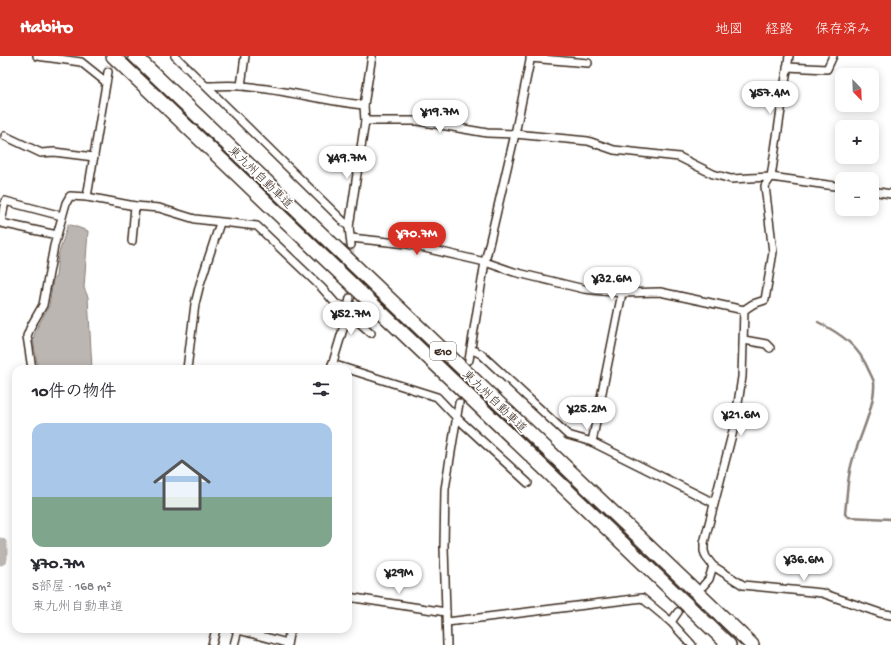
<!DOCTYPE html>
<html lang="ja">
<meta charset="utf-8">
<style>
:root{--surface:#fff;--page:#f7f7f7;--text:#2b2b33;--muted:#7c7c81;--line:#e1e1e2;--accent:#d93025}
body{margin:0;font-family:"Gochi Hand","Klee One",sans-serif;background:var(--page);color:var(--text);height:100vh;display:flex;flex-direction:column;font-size:15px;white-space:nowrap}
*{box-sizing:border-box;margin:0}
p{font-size:13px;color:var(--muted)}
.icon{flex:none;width:22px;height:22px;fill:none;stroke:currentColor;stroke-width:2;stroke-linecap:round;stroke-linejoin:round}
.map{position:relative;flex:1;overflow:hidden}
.sheet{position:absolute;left:12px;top:309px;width:340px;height:268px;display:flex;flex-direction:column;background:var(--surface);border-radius:12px;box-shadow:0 2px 10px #0003}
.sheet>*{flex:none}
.needle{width:26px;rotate:157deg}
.controls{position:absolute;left:835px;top:12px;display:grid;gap:8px}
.controls a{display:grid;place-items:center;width:44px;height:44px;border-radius:8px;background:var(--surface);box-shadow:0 2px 10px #0003;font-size:20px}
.price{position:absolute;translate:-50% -34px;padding:0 9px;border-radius:14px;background:#fff;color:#222;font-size:13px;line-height:26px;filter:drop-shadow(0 1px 2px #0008)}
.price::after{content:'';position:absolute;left:50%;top:24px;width:12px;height:9px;margin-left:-6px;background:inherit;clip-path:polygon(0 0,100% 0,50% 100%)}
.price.on{background:var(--accent);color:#fff}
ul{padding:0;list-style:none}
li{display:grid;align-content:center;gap:8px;height:212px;padding:0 20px}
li+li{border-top:1px solid var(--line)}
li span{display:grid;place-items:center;height:124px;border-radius:12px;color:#555}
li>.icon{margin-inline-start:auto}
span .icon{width:72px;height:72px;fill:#fffc;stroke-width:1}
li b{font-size:17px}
h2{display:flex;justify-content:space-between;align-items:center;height:48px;padding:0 20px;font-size:17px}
header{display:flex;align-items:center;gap:24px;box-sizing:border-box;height:56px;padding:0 20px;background:var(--accent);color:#fff}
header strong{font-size:19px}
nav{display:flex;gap:22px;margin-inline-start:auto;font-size:14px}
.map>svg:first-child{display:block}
.water{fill:#bcb6b3;stroke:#887e77}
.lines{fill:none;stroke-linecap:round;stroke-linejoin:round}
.stream{stroke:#887e77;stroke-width:2.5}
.river{stroke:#bcb6b3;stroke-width:15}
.street-tunnel{stroke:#d8d4d2;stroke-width:7;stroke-dasharray:7 3.5;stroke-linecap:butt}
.street-casing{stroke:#3b2a1e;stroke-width:10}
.highway-casing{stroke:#3b2a1e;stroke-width:16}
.street{stroke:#fff;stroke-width:7}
.highway{stroke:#fff;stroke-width:13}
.labels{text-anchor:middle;stroke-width:3.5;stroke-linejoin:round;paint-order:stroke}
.shield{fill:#fff;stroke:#766a62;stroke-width:1}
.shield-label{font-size:11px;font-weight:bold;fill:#3b2a1e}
.street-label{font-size:12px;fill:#3b2a1e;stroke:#fff}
</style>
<header>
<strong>Habito</strong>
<nav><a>地図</a><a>経路</a><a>保存済み</a></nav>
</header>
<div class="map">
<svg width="891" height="589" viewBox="0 0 891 589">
<rect width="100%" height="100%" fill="#fff"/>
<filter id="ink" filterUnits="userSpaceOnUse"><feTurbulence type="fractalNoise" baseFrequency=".025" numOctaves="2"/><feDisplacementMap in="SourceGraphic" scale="8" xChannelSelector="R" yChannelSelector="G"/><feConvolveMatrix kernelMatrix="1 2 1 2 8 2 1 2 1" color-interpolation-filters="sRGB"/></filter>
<g filter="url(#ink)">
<!-- water -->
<polygon class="water" points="68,168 88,175 84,232 88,241 92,313 38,313 33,283 36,274 49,250 53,224 56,220 58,200"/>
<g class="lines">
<!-- stream -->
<path class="stream" d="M 818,266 C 841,278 859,290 869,315 C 871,319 873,323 874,326 C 876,349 858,384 852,406 C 847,423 847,440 845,458 L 848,461 L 891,463"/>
<!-- river -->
<polyline class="river" points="0,489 0,502"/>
<!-- street-tunnel -->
<g class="street-tunnel">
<polyline points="108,16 111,0"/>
<polyline points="350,242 351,189"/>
<polyline points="459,347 469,304"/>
<polyline points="678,556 699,535"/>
</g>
<defs>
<g id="street">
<polyline points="37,0 81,6 106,26"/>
<polyline points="175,0 349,171"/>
<polyline points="530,2 588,7"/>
<polyline points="787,11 827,13 833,0"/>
<path d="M 207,30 C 218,30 230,29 241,30 C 282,33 323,45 364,49"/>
<polyline points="241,30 245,0"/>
<polyline points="365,65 418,65 487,77 515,78 588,85 614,94 679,101 713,118 731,123 771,121 842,131"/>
<polyline points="5,80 41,97 54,96 94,101"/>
<polyline points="872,135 891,138"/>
<polyline points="87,141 135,150 159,152 195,163 257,170 322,232 336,248 348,251 353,261 371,277"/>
<polyline points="57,179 1,167 5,145 62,160"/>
<polyline points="351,182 407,188 485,206 514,216 584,233 622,237 660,236 744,254 753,248 765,244 773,196 765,130 771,121 789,0"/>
<polyline points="132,185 135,150"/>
<polyline points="351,189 349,171 365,65 364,49 372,0"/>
<polyline points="744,254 742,321 735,367 704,487 704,495 706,501 713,510 743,529 822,537 880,557 891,559"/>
<polyline points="744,284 766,288 770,292"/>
<polyline points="471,293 481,298 568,379 592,386 714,447"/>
<polyline points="469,304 485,206 515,78 531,0"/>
<polyline points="332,308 437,341 457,362 528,427"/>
<polyline points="32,313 27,280 31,270 43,249 54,190 66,147 70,140 87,141 108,16"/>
<polyline points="187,313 195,248 200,228 220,167"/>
<polyline points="331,313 346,263 350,242"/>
<polyline points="592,386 622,237"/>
<polyline points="703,530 709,523 713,510"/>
<polyline points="348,541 446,556"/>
<polyline points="447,566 642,542 671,566 692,589"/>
<polyline points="671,566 678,556"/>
<polyline points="235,573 287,587"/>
<polyline points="212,589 216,573"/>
<polyline points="234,589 238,574"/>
<polyline points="287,589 290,573"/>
<polyline points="447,589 444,491 445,433 459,347"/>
</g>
<g id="highway">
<polyline points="113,0 729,589"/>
<polyline points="135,0 752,589"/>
</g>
</defs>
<!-- street casing -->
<use href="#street" class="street-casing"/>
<!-- highway casing -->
<use href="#highway" class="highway-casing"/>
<!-- street -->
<use href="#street" class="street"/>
<!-- highway -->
<use href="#highway" class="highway"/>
</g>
</g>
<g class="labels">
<!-- shield labels -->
<rect class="shield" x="430" y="286" width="26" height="18" rx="3"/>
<g class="shield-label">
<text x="443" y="299">E10</text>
</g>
<!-- street labels -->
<g class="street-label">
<text transform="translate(261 121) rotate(44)" y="4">東九州自動車道</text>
<text transform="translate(495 345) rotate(44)" y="4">東九州自動車道</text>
</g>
</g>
</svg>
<div class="controls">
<a><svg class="needle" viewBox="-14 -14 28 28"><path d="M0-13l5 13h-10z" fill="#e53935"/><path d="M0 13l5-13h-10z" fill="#7c7c81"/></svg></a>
<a>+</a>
<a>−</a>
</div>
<b class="price" style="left:770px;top:59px">¥57.4M</b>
<b class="price" style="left:440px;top:78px">¥19.7M</b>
<b class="price" style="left:347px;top:124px">¥49.7M</b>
<b class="price on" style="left:417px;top:200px">¥70.7M</b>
<b class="price" style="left:612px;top:245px">¥32.6M</b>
<b class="price" style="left:351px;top:280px">¥52.7M</b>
<b class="price" style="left:587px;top:375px">¥25.2M</b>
<b class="price" style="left:741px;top:381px">¥21.6M</b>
<b class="price" style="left:804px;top:526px">¥36.6M</b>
<b class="price" style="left:399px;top:539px">¥29M</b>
<section class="sheet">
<h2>10件の物件<svg class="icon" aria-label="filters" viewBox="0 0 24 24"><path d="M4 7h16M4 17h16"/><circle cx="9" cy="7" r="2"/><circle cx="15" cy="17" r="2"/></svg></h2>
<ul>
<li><span style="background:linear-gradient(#a9c7e8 60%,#7fa58c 0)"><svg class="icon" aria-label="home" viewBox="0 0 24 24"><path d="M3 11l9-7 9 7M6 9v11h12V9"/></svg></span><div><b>¥70.7M</b><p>5部屋 · 168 m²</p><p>東九州自動車道</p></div></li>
</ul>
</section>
</div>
